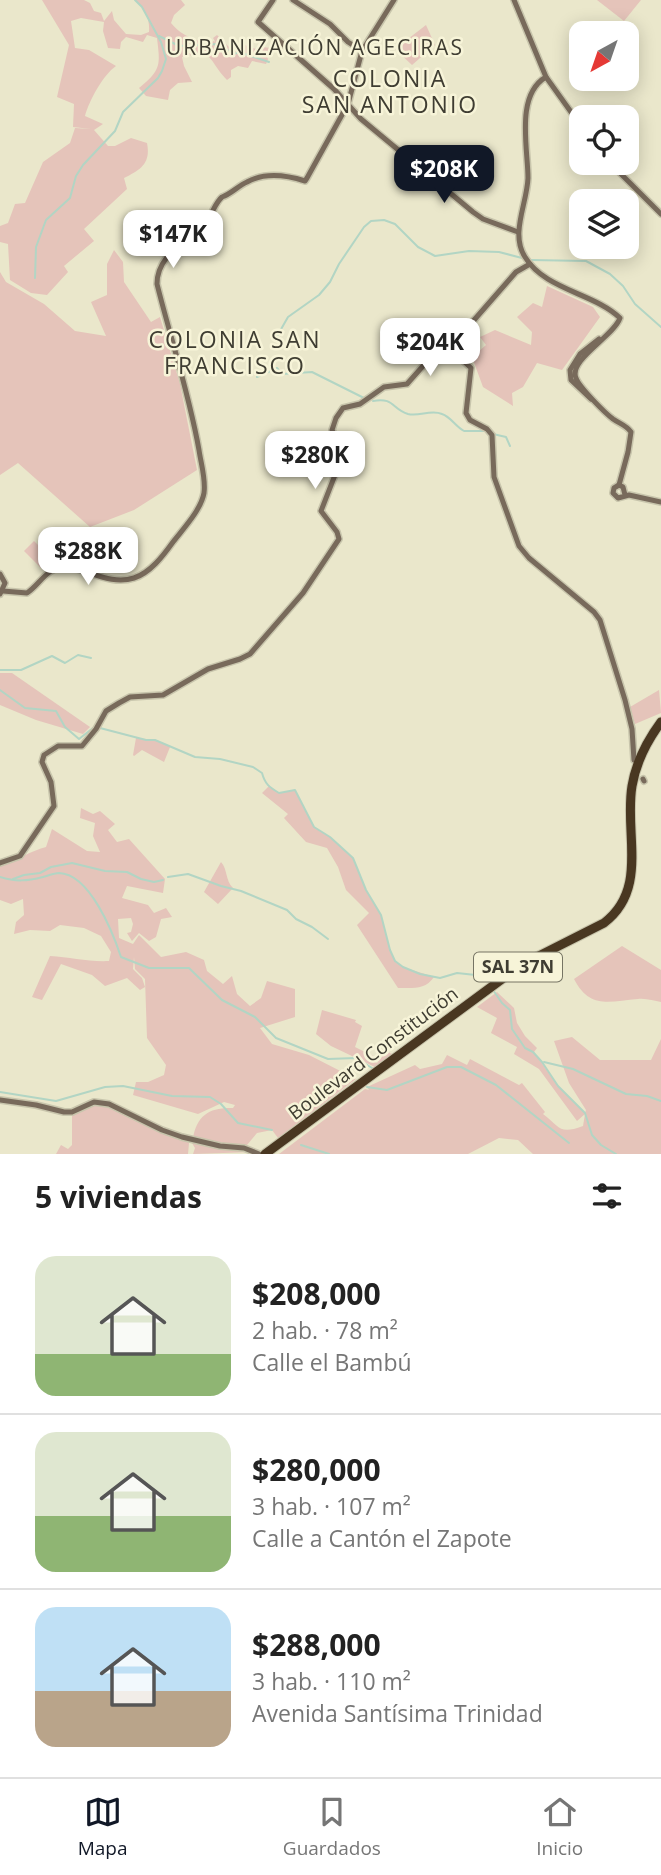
<!DOCTYPE html>
<html lang="es">
<meta charset="utf-8">
<style>
:root{--surface:#fff;--page:#f2f2f2;--text:#222;--muted:#767676;--line:#e0e0e0;--accent:#111827}
body{margin:0;font-family:"Open Sans",sans-serif;background:var(--page);color:var(--text);height:100vh;display:flex;flex-direction:column;font-size:26px;white-space:nowrap}
*{box-sizing:border-box;margin:0}
p{font-size:23px;color:var(--muted)}
.icon{flex:none;width:38px;height:38px;fill:none;stroke:currentColor;stroke-width:2;stroke-linecap:round;stroke-linejoin:round}
.map{position:relative;height:1154px;overflow:hidden}
.side{display:flex;flex-direction:column;background:var(--surface);flex:1}
.side>*{flex:none}
.needle{width:46px;rotate:220deg}
.controls{position:absolute;left:569px;top:21px;display:grid;gap:14px}
.controls a{display:grid;place-items:center;width:70px;height:70px;border-radius:14px;background:var(--surface);box-shadow:0 4px 18px #0003;font-size:35px}
.price{position:absolute;translate:-50% -60px;padding:0 16px;border-radius:14px;background:#fff;color:#222;font-size:23px;line-height:46px;filter:drop-shadow(0 2px 4px #0008)}
.price::after{content:'';position:absolute;left:50%;top:42px;width:21px;height:16px;margin-left:-10px;background:inherit;clip-path:polygon(0 0,100% 0,50% 100%)}
.price.active{background:var(--accent);color:#fff}
ul{padding:0;list-style:none}
li{display:flex;align-items:center;gap:21px;height:175px;padding:0 35px}
li+li{border-top:2px solid var(--line)}
li span{display:grid;place-items:center;flex:none;width:196px;height:140px;border-radius:21px;color:#555}
li>.icon{margin-inline-start:auto}
span .icon{width:84px;height:84px;fill:#fffc;stroke-width:1}
li b{font-size:30px}
h2{display:flex;justify-content:space-between;align-items:center;height:84px;padding:0 35px;font-size:30px}
.tabs{display:flex;justify-content:space-around;align-items:center;height:98px;border-top:2px solid var(--line);background:var(--surface);font-size:19px;color:var(--muted)}
.tabs a{display:grid;justify-items:center;gap:4px}
.tabs .active{color:var(--accent)}
.map>svg:first-child{display:block}
.green{fill:#e5c4ba}
.lines{fill:none;stroke-linecap:round;stroke-linejoin:round}
.stream{stroke:#b2d5c4;stroke-width:2}
.secondary-casing{stroke:#c8c5ac;stroke-width:8}
.highway-casing{stroke:#c8c5ac;stroke-width:11}
.secondary{stroke:#786a5b;stroke-width:5}
.highway{stroke:#493721;stroke-width:9}
.labels{text-anchor:middle;stroke-width:5;stroke-linejoin:round;paint-order:stroke}
.shield{fill:#f7f4d8;stroke:#767464;stroke-width:2}
.shield-label{font-size:18px;font-weight:bold;fill:#3f3d32}
.street-label{font-size:19px;fill:#3f3d32;stroke:#f7f4d8}
.neighbourhood-label{font-size:21px;letter-spacing:2px;fill:#3f3d32;stroke:#f7f4d8}
.quarter-label{font-size:23px;letter-spacing:2px;fill:#3f3d32;stroke:#f7f4d8}
</style>
<div class="map">
<svg width="661" height="1154" viewBox="0 0 661 1154">
<rect width="100%" height="100%" fill="#eae7cb"/>
<!-- green -->
<g class="green">
<path d="M 42,0 L 84,0 L 90,3 L 94,11 L 101,13 L 104,21 L 112,11 L 114,20 L 126,34 L 141,35 L 149,32 C 150,18 145,9 135,0 L 181,0 L 185,5 L 174,15 L 171,23 C 186,40 191,35 206,45 L 214,41 L 216,43 L 213,38 L 217,35 L 233,51 L 242,44 L 259,50 L 261,47 L 272,48 L 271,53 L 264,52 L 268,59 L 266,64 L 252,61 L 248,68 L 238,66 L 231,70 L 231,77 L 227,80 C 207,60 216,49 182,57 L 184,66 L 192,82 L 178,83 L 170,90 L 168,100 L 146,96 L 139,88 C 162,70 160,64 157,38 L 147,35 L 143,42 L 126,37 L 121,42 L 120,49 L 108,48 L 103,31 L 104,22 L 81,18 L 71,21 L 75,48 L 89,50 L 116,66 C 103,75 89,101 85,116 L 103,124 L 94,130 L 108,146 L 115,146 L 131,138 L 147,143 C 151,163 141,170 124,178 L 127,189 L 84,229 L 94,241 L 64,266 L 68,272 L 47,295 L 31,293 L 10,280 L 8,244 L 0,242 L 0,226 L 8,223 L 15,204 L 25,203 L 43,162 L 70,143 L 75,128 L 91,129 L 73,127 L 74,104 L 57,97 L 69,45 Z"/>
<polygon points="597,0 641,0 624,21"/>
<polygon points="426,25 435,45 412,65 395,49"/>
<polygon points="114,250 123,262 124,282 151,322 160,317 180,384 197,470 134,510 90,527 18,463 0,475 0,272 6,282 44,304 75,331 106,336 91,302 107,295 107,264"/>
<polygon points="547,286 593,307 600,317 562,370 537,363 523,387 512,393 513,406 483,387 472,357 486,345 480,337 495,330 531,345 532,332 517,317 533,303 542,307"/>
<polygon points="34,541 51,558 41,568 24,551"/>
<polygon points="0,673 12,673 90,727 83,734 36,720 0,705"/>
<polygon points="659,690 661,713 635,724 630,707"/>
<polygon points="136,738 156,740 170,747 164,762 142,750 134,756 133,755"/>
<path d="M 269,786 L 279,793 L 295,790 L 314,827 L 330,837 L 353,858 L 366,890 L 381,915 L 390,950 L 395,961 L 403,967 L 434,977 C 425,990 413,988 398,988 L 357,925 L 369,913 L 346,890 L 338,867 L 327,848 L 306,842 L 284,818 L 288,814 L 262,793 Z"/>
<path d="M 81,808 L 93,814 L 100,811 L 115,824 L 108,830 L 117,842 L 129,839 L 165,879 L 163,893 L 127,886 L 122,898 L 148,905 L 154,913 L 166,908 L 172,917 L 161,919 L 156,937 L 149,941 L 139,933 L 132,941 L 127,933 L 131,932 L 133,924 L 131,918 L 118,919 L 119,938 L 133,944 L 139,935 L 161,957 L 186,952 L 204,960 L 207,971 L 223,984 L 232,976 L 237,994 L 250,1006 L 261,998 L 267,981 L 295,989 L 295,1017 L 260,1028 L 272,1044 L 309,1055 L 356,1079 L 278,1138 L 272,1130 L 257,1133 L 247,1145 L 219,1145 L 193,1138 C 197,1115 210,1107 233,1108 L 235,1105 L 224,1102 L 198,1114 L 133,1095 L 136,1082 L 148,1082 L 164,1075 L 166,1065 L 147,1038 L 145,979 L 135,969 L 134,957 L 133,969 L 142,978 L 145,987 L 140,990 L 127,978 L 105,986 L 92,975 L 61,964 L 42,1000 L 32,997 L 50,956 C 70,957 88,962 109,961 L 111,952 L 101,936 L 84,928 L 60,925 L 50,931 L 30,930 L 14,934 L 16,922 L 24,915 L 23,899 L 11,904 L 0,900 L 0,864 C 17,861 30,851 46,847 L 52,829 L 87,851 L 100,852 L 93,836 L 95,823 L 80,818 Z"/>
<path d="M 221,862 C 228,870 225,880 233,888 L 218,904 L 204,892 Z"/>
<path d="M 622,946 L 661,970 L 661,1002 C 654,1001 646,998 638,999 C 610,1001 590,1010 574,979 Z"/>
<path d="M 497,992 L 514,1008 L 517,1023 L 525,1036 L 537,1048 L 534,1052 L 558,1086 L 585,1113 L 586,1110 L 569,1083 L 554,1041 L 572,1037 L 600,1060 L 651,1060 L 661,1039 L 661,1154 L 533,1154 L 518,1140 L 499,1138 L 468,1154 L 279,1154 L 365,1089 L 369,1090 L 367,1087 L 415,1065 L 420,1069 L 442,1064 L 447,1055 L 467,1065 L 470,1059 L 519,1085 L 522,1083 L 545,1112 L 543,1114 C 560,1127 559,1135 583,1126 L 585,1114 L 577,1121 L 539,1069 L 514,1054 L 517,1047 L 491,1033 L 497,1018 L 477,1007 Z"/>
<polygon points="322,1010 356,1020 355,1022 362,1026 355,1047 373,1056 371,1060 377,1063 386,1051 394,1055 377,1068 331,1046 316,1034"/>
<polygon points="96,1104 111,1106 186,1140 189,1143 188,1154 56,1154 61,1145 68,1149 72,1145 72,1114"/>
<polygon points="195,1142 239,1148 253,1152 193,1154 195,1148 192,1143"/>
</g>
<g class="lines">
<!-- stream -->
<g class="stream">
<polyline points="159,36 179,46 218,44 234,54 239,52 269,62"/>
<polyline points="531,260 586,261 610,274 623,286 635,304 661,327"/>
<polyline points="35,278 36,247 46,220 70,198 76,176 83,165 115,131 123,112 158,78 162,71 166,59 161,42 142,7 135,0"/>
<polyline points="276,338 288,317 319,295 330,282 339,264 364,227 371,221 384,220 395,224 418,247 435,256 469,251 499,252 522,258"/>
<polyline points="257,377 277,368 282,374 312,372 364,398"/>
<path d="M 373,401 C 394,397 392,409 408,414 C 419,417 431,409 442,414 C 451,417 455,426 464,431 L 485,431"/>
<polyline points="493,434 506,437 510,446"/>
<polyline points="0,670 21,670 52,656 65,663 78,655 91,658"/>
<polyline points="0,690 25,708 56,711 65,727 79,739 93,728"/>
<path d="M 100,728 L 146,740 L 155,740 L 195,757 L 220,759 L 253,767 L 262,773 C 265,784 269,787 279,793 L 295,790 L 314,827 L 330,837 L 353,858 L 366,890 L 381,915 L 390,950 L 395,961 L 403,967 L 420,974 L 440,978 L 457,973 L 494,977 L 494,979"/>
<path d="M 0,877 C 16,882 27,881 43,877 C 47,876 54,873 59,873 C 90,874 113,933 121,957 L 149,968 L 189,968 L 222,1000 L 255,1017 L 276,1038 L 328,1059 L 356,1058 L 372,1068"/>
<polyline points="168,877 188,874 221,886 241,891 287,910 296,919 312,927 328,939"/>
<polyline points="13,879 24,875 40,873 51,867 72,863 105,871 127,872 141,879 154,882 163,880"/>
<polyline points="493,990 502,1003 510,1010 512,1029 525,1048 533,1052 542,1062 558,1086 585,1113 592,1135 601,1145 616,1154"/>
<polyline points="544,1062 573,1069 626,1094 647,1096 661,1101"/>
<polyline points="367,1087 387,1090 447,1067 461,1067 496,1085 569,1143"/>
<polyline points="0,1092 56,1101 105,1087 123,1086 172,1096 210,1097 221,1104 238,1123 272,1130"/>
<polyline points="301,1145 329,1154"/>
</g>
<defs>
<g id="secondary">
<polyline points="273,0 258,22 334,89 361,119 473,212 483,219 518,232"/>
<polyline points="293,0 330,24 348,42 362,51"/>
<polyline points="514,0 546,77 581,126"/>
<path d="M 546,77 C 515,95 528,149 528,178 C 527,204 510,234 525,257 C 545,290 594,293 620,318 C 614,336 568,360 576,378 C 579,387 605,413 613,419 C 620,424 626,425 631,432 L 628,452 L 619,485"/>
<polyline points="610,163 661,214"/>
<polyline points="453,343 455,353 471,368 466,413 470,420 487,429 492,435 494,477 519,546 529,558 594,612 600,620 625,700 632,729 634,760"/>
<polyline points="591,399 571,380 570,370 580,354 599,339"/>
<polyline points="625,495 623,487 619,485 614,488 613,493 618,498 629,495 661,502"/>
<polyline points="0,574 5,583 0,594"/>
<path d="M 3,591 L 27,593 C 36,587 42,577 51,571 C 75,557 103,588 134,578 C 150,573 163,556 173,542 C 183,529 201,510 204,493 C 206,479 201,464 199,450 C 189,393 171,340 157,284 C 157,253 190,241 207,220 C 213,213 215,203 222,197 C 231,194 238,186 247,182 C 265,172 286,175 305,181 L 307,178 L 348,104 L 362,51 L 394,0"/>
<polyline points="643,779 644,781"/>
<polyline points="0,863 20,856 54,806 51,782 42,762 44,755 58,746 82,746 96,729 106,711 119,703 130,697 163,695 208,669 240,659 250,654 303,593 339,539 337,532 321,511 342,457 342,450 332,430 336,418 343,408 360,404 384,387 407,384 431,357 461,335 516,272 530,264"/>
<polyline points="0,1100 36,1105 64,1112 72,1112 94,1102 109,1104 162,1130 182,1137 220,1146 244,1148 259,1154"/>
</g>
<path id="highway" d="M 265,1154 L 521,965 L 604,923 C 649,889 624,833 632,786 C 636,762 647,741 661,722"/>
</defs>
<!-- secondary casing -->
<use href="#secondary" class="secondary-casing"/>
<!-- highway casing -->
<use href="#highway" class="highway-casing"/>
<!-- secondary -->
<use href="#secondary" class="secondary"/>
<!-- highway -->
<use href="#highway" class="highway"/>
</g>
<g class="labels">
<!-- shield labels -->
<rect class="shield" x="474" y="952.5" width="88" height="29" rx="5"/>
<g class="shield-label">
<text x="518" y="973">SAL 37N</text>
</g>
<!-- street labels -->
<g class="street-label">
<text transform="translate(373 1053) rotate(-37)" y="7">Boulevard Constitución</text>
</g>
<!-- neighbourhood labels -->
<g class="neighbourhood-label">
<text x="315" y="55">URBANIZACIÓN AGECIRAS</text>
</g>
<!-- quarter labels -->
<g class="quarter-label">
<text x="390" y="87">COLONIA<tspan x="390" dy="26">SAN ANTONIO</tspan></text>
<text x="235" y="348">COLONIA SAN<tspan x="235" dy="26">FRANCISCO</tspan></text>
</g>
</g>
</svg>
<div class="controls">
<a><svg class="needle" viewBox="-14 -14 28 28"><path d="M0-13l5 13h-10z" fill="#e53935"/><path d="M0 13l5-13h-10z" fill="#767676"/></svg></a>
<a><svg class="icon" aria-label="locate" viewBox="0 0 24 24"><circle cx="12" cy="12" r="6"/><path d="M12 2v4M12 18v4M2 12h4M18 12h4"/></svg></a>
<a><svg class="icon" aria-label="layers" viewBox="0 0 24 24"><path d="M12 4l9 5-9 5-9-5zM3 14l9 5 9-5"/></svg></a>
</div>
<b class="price active" style="left:444px;top:205px">$208K</b>
<b class="price" style="left:173px;top:270px">$147K</b>
<b class="price" style="left:430px;top:378px">$204K</b>
<b class="price" style="left:315px;top:491px">$280K</b>
<b class="price" style="left:88px;top:587px">$288K</b>
</div>
<section class="side">
<h2>5 viviendas<svg class="icon" aria-label="filters" viewBox="0 0 24 24"><path d="M4 7h16M4 17h16"/><circle cx="9" cy="7" r="2"/><circle cx="15" cy="17" r="2"/></svg></h2>
<ul>
<li><span style="background:linear-gradient(#dfe7d0 70%,#8fb573 0)"><svg class="icon" aria-label="home" viewBox="0 0 24 24"><path d="M3 11l9-7 9 7M6 9v11h12V9"/></svg></span><div><b>$208,000</b><p>2 hab. · 78 m²</p><p>Calle el Bambú</p></div></li>
<li><span style="background:linear-gradient(#dfe7d0 60%,#8fb573 0)"><svg class="icon" aria-label="home" viewBox="0 0 24 24"><path d="M3 11l9-7 9 7M6 9v11h12V9"/></svg></span><div><b>$280,000</b><p>3 hab. · 107 m²</p><p>Calle a Cantón el Zapote</p></div></li>
<li><span style="background:linear-gradient(#bfe0f5 60%,#b9a48a 0)"><svg class="icon" aria-label="home" viewBox="0 0 24 24"><path d="M3 11l9-7 9 7M6 9v11h12V9"/></svg></span><div><b>$288,000</b><p>3 hab. · 110 m²</p><p>Avenida Santísima Trinidad</p></div></li>
</ul>
</section>
<nav class="tabs">
<a class="active"><svg class="icon" aria-label="map" viewBox="0 0 24 24"><path d="M3 6l6-2 6 2 6-2v14l-6 2-6-2-6 2zM9 4v14M15 6v14"/></svg>Mapa</a>
<a><svg class="icon" aria-label="saved" viewBox="0 0 24 24"><path d="M7 4h10v16l-5-4-5 4z"/></svg>Guardados</a>
<a><svg class="icon" aria-label="home" viewBox="0 0 24 24"><path d="M3 11l9-7 9 7M6 9v11h12V9"/></svg>Inicio</a>
</nav>
